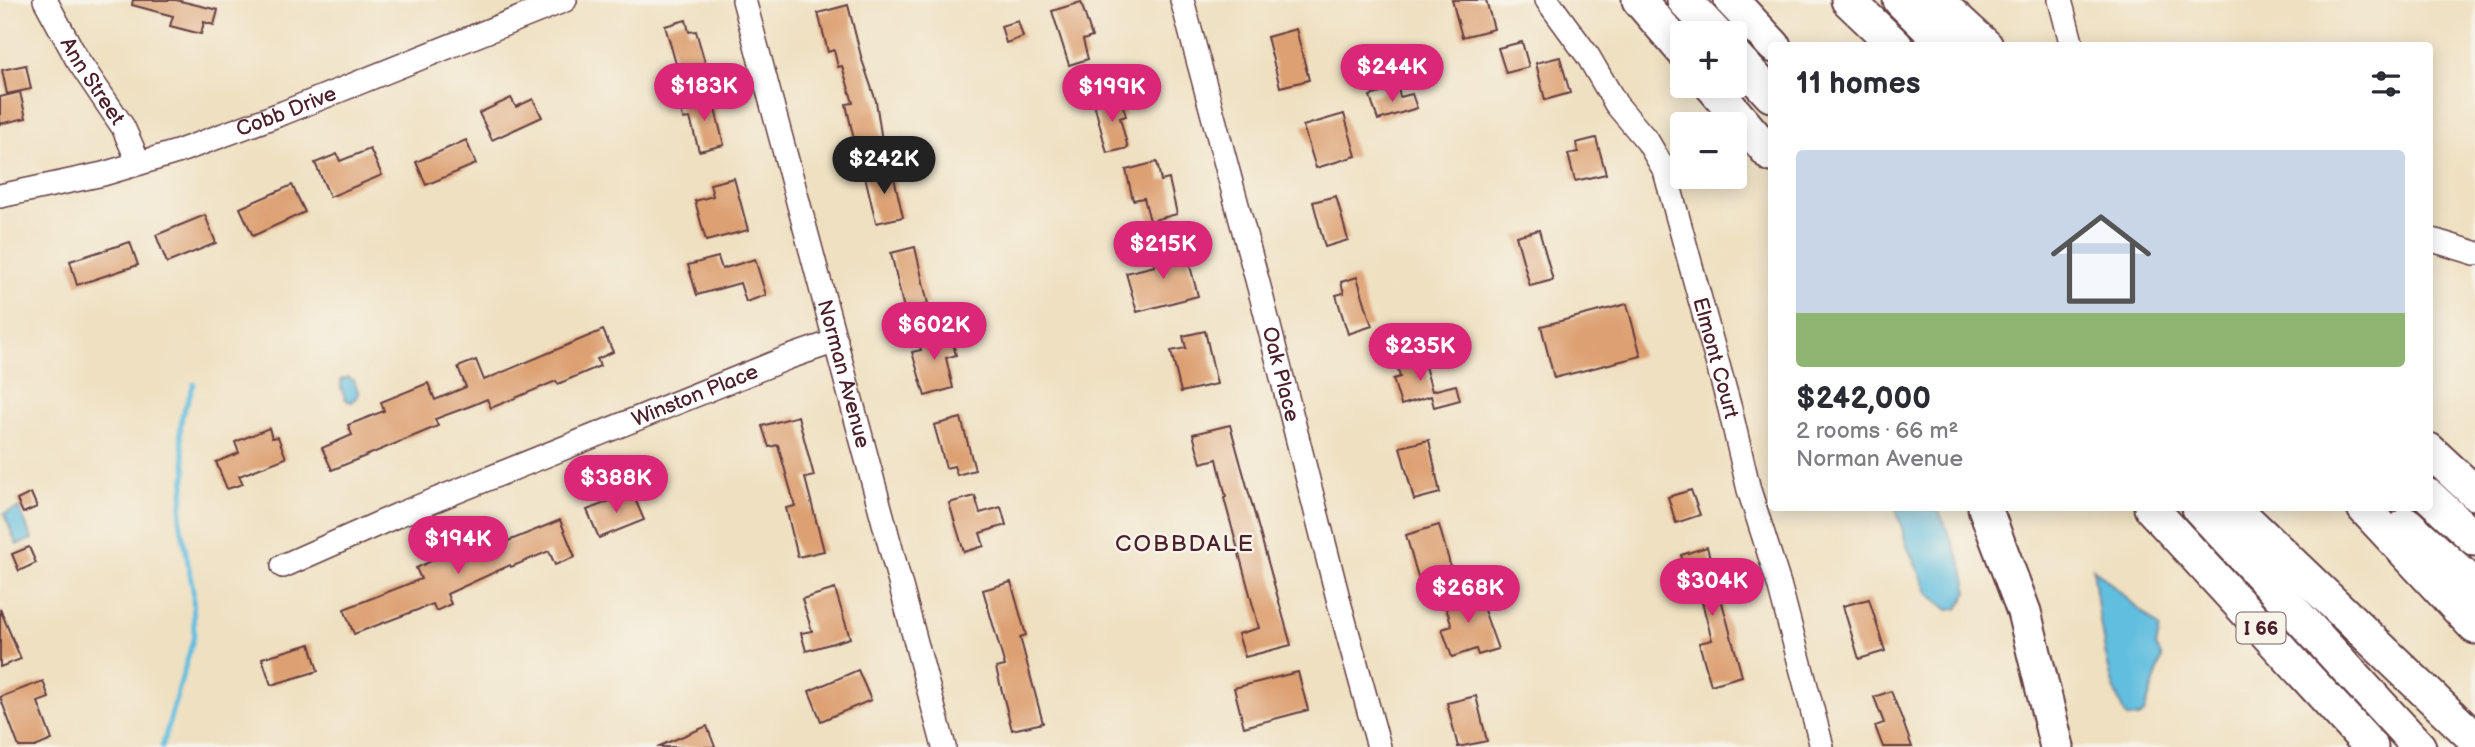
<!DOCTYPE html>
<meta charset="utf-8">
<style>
:root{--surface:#fff;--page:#f2f2f3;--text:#2b2b33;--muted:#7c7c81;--accent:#db2777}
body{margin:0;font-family:"Balsamiq Sans",sans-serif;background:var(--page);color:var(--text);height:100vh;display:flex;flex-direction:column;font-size:26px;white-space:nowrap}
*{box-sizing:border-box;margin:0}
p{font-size:23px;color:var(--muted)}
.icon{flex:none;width:38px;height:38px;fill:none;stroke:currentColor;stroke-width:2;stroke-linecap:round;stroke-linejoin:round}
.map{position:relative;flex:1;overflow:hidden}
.side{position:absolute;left:1768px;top:42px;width:665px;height:469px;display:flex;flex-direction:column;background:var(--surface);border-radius:7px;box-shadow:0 4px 18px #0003}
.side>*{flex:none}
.buttons{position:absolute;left:1670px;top:21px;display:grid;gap:14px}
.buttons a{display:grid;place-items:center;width:77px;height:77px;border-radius:7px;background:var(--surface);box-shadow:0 4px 18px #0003;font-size:35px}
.price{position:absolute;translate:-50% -60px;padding:0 16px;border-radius:24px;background:var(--accent);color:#fff;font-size:23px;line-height:46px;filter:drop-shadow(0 2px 4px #0008)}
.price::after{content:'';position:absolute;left:50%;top:42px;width:21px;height:16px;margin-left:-10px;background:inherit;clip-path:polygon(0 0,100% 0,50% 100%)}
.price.selected{background:#222;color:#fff}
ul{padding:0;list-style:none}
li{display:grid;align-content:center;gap:14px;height:371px;padding:0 28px}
li span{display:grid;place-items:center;height:217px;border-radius:7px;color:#555}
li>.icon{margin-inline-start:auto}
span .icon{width:126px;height:126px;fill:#fffc;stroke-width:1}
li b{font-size:30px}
h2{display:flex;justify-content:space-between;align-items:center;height:84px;padding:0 28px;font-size:30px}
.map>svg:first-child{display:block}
.water{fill:#61bedf;stroke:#566e85;stroke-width:2}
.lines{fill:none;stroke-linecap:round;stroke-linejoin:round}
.stream{stroke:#61bedf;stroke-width:5}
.building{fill:#dda072}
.minor-casing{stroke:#633c42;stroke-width:26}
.highway-casing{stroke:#633c42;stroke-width:37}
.minor{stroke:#fff;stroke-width:23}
.highway{stroke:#fff;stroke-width:33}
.labels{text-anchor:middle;stroke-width:5;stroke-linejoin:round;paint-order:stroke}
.shield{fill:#f7f3e8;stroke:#7e5f64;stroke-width:2}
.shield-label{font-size:19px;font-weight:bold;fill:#4a1f2b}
.street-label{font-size:21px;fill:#4a1f2b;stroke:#f7f3e8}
.neighbourhood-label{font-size:23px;letter-spacing:2px;fill:#4a1f2b;stroke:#f7f3e8}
</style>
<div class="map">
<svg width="2475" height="747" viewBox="0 0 2475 747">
<rect width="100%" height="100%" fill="#f7f3e8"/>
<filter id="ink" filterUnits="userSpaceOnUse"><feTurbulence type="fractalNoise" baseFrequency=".0143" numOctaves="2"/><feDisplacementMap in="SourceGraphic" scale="14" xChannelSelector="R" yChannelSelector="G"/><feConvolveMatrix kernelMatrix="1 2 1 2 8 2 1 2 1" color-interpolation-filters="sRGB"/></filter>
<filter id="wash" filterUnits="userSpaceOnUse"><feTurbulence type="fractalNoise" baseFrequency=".00686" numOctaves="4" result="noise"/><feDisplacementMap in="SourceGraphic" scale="28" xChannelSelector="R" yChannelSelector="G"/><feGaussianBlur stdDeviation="1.57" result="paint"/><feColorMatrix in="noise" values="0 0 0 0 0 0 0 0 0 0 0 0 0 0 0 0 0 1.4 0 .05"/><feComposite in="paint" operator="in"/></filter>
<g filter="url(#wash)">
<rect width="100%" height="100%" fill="#efe0c1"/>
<!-- water -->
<g class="water">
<polygon points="348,377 354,381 359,394 352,402 346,400 341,388 341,380"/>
<polygon points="19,508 32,539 17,545 4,514"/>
<polygon points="1896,508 1938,508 1962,566 1968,592 1958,609 1948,610 1929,594 1907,546"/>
<path d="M 2093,568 L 2160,628 L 2156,646 L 2162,658 L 2144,713 L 2139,718 L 2127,717 C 2106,686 2098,607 2093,568 Z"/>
</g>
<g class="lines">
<!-- stream -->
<polyline class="stream" points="162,747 194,636 193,590 180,520 186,470 180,433 182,416 194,384"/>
</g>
<g id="blocks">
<!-- building -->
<g class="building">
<polygon points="133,0 176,0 218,10 214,25 204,22 201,34 170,26 173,16 132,5"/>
<polygon points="1452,0 1486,0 1494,29 1462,37"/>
<polygon points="1081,2 1092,37 1083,40 1088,59 1069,65 1052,11"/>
<polygon points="848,5 862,60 876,101 882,141 856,149 846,104 853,103 842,66 838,67 834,50 828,52 818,13"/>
<polygon points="686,20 689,32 696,31 706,66 679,74 665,26"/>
<polygon points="1018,21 1023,37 1006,43 1001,26"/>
<polygon points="1296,29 1309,80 1280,87 1267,37"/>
<polygon points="1522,42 1529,67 1506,73 1498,48"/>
<polygon points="1560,57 1570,93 1545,100 1536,63"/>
<polygon points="26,65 31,89 7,94 2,70"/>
<polygon points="1398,88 1400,97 1412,94 1417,108 1378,120 1370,96"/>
<polygon points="20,92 26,118 0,124 0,97"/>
<polygon points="1120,96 1126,116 1120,118 1128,148 1107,153 1094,103"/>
<polygon points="712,97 724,145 699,151 690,118 683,119 680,105"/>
<polygon points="511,98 516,107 533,99 542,117 492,140 479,113"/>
<polygon points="1344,114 1356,156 1316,168 1303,126"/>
<polygon points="1596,138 1606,174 1575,181 1568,154 1578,152 1576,143"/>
<polygon points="466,140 476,164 426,185 416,162"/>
<polygon points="370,149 382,175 330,197 315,163 337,154 340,161"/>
<polygon points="1157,162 1161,181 1169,179 1177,214 1150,221 1144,198 1133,200 1126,170"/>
<polygon points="892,169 903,217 876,223 865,176"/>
<polygon points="734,178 748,230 706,241 695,201 713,196 710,184"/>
<polygon points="292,185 305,212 253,236 240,208"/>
<polygon points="1336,196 1348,240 1325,247 1313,202"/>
<polygon points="205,215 216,243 167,263 156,235"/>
<polygon points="1539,230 1553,280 1530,286 1516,236"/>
<polygon points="130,242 138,265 77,285 70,261"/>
<polygon points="915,247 928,304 904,309 891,253"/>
<polygon points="1185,247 1198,296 1137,312 1126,273 1155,266 1152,255"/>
<polygon points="718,257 722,269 755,259 766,295 746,302 740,283 697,295 688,265"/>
<polygon points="1357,277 1372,326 1348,334 1336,295 1344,293 1341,282"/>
<polygon points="1627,304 1641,356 1554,378 1541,326"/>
<polygon points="938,329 942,342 952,339 956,355 946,358 953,388 925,396 912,352 921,350 917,335"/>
<polygon points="603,330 613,352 597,359 600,366 558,384 556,381 491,408 487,399 473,405 435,419 438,426 332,470 322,448 352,435 348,425 384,411 381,402 428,383 435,400 466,387 458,367 476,360 484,380"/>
<polygon points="1205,331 1217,384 1181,392 1171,351 1186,348 1183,336"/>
<polygon points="1421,352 1432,391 1456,385 1460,400 1434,407 1431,396 1401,405 1393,379 1400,377 1395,359"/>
<polygon points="798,416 814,476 805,478 824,551 798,557 786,508 795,506 778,445 769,447 762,426"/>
<polygon points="961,418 975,470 957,475 954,466 946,468 934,425"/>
<polygon points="1230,425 1291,645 1245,657 1238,634 1259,628 1224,498 1226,497 1217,459 1201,463 1193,434"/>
<polygon points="269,428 272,438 278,437 286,458 239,476 243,484 227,489 216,462 239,453 235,442"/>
<polygon points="1429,440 1440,493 1414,500 1400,447"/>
<polygon points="1691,490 1700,515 1676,523 1668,497"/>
<polygon points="632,492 644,520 599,538 587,510"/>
<polygon points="31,493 37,507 23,513 17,500"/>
<polygon points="975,496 980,513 1001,507 1006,525 980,533 984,546 964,552 949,503"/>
<polygon points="560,520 575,557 555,565 549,551 511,567 510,565 447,594 451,604 436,611 433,604 354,634 344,609 421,579 416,568 458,549 462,558 478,551 479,553"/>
<polygon points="1439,525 1451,568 1418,577 1406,535"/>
<polygon points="29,547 36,563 19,571 12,554"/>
<polygon points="1707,547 1742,676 1711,685 1699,643 1712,640 1701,598 1694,600 1681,555"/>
<polygon points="1011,582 1026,635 1020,637 1043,723 1012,730 996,668 1005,666 983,590"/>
<polygon points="1476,588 1498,649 1478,655 1476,649 1452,657 1442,629 1452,626 1443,599"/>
<polygon points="835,589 850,638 806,651 801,633 812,631 802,599"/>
<polygon points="1869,599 1885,651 1859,659 1843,606"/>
<polygon points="0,609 21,659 0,667"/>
<polygon points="310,644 318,671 271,685 262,658"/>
<polygon points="858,670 871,700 821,721 809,691"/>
<polygon points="1298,672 1308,710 1244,727 1234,688"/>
<polygon points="43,681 49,698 38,702 52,740 35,747 19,747 0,697"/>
<polygon points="1891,691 1902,719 1912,747 1883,747 1875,726 1884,723 1874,697"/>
<polygon points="1476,696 1487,741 1458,747 1447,703"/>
<polygon points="707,726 715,747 657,747"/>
</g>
</g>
</g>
<g filter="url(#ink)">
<use href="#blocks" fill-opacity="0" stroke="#633c42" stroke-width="2"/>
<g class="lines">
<defs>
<g id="minor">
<path id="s1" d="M 45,0 L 77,59 L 123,127 L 139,163"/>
<path id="s2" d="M 744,0 L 944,747"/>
<path id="s3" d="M 1182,0 L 1259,287 L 1340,606 L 1379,747"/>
<path id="s4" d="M 1547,0 L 1588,56 L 1616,104 L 1648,142 L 1665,171 L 1730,409 L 1749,490 L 1779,584 L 1822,747"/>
<polyline points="2060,0 2072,46"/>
<path id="s5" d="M 0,196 L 103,174 L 177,152 L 283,113 L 565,0"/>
<polyline points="2429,239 2475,253"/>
<path id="s6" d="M 283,566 L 398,515 L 787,358 L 836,341"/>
</g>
<g id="highway">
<polyline points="1639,0 1682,50"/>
<polyline points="1684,0 1715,33"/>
<polyline points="1731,0 1774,46"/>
<polyline points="1848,0 1896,46"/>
<polyline points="1900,0 1946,46"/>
<polyline points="1936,0 1986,46"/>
<polyline points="1734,55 1771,95"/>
<polyline points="1712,86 1771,155"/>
<polyline points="2429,450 2475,493"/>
<polyline points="2429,496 2475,539"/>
<polyline points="1985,508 2024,612 2057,747"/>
<polyline points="2151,508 2371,747"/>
<polyline points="2199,508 2419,747"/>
<polyline points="2234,508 2475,739"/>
<polyline points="2364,508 2475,627"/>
<polyline points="2407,524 2475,586"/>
</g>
</defs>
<!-- minor casing -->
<use href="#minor" class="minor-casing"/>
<!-- highway casing -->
<use href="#highway" class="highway-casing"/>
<!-- minor -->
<use href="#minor" class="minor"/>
<!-- highway -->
<use href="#highway" class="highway"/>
</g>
</g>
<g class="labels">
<!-- shield labels -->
<rect class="shield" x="2236.5" y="612.5" width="49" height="31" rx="5"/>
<g class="shield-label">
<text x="2261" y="635">I 66</text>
</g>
<!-- street labels -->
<g class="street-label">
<text dy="7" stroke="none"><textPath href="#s1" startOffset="94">Ann Street</textPath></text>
<text dy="7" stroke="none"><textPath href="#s5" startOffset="299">Cobb Drive</textPath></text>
<text dy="7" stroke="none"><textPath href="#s4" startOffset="402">Elmont Court</textPath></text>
<text dy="7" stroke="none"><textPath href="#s2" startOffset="387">Norman Avenue</textPath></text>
<text dy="7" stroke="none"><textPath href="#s3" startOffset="387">Oak Place</textPath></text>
<text dy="7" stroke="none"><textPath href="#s6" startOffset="446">Winston Place</textPath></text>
</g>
<!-- neighbourhood labels -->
<g class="neighbourhood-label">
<text x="1185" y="551">COBBDALE</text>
</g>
</g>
</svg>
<div class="buttons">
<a>+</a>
<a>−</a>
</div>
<b class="price" style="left:1392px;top:104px">$244K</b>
<b class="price" style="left:704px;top:123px">$183K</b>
<b class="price" style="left:1112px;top:124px">$199K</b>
<b class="price selected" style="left:884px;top:196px">$242K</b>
<b class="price" style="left:1163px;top:281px">$215K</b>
<b class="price" style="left:934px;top:362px">$602K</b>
<b class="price" style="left:1420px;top:383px">$235K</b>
<b class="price" style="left:616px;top:515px">$388K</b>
<b class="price" style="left:458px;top:576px">$194K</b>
<b class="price" style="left:1712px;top:618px">$304K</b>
<b class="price" style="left:1468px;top:625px">$268K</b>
<section class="side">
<h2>11 homes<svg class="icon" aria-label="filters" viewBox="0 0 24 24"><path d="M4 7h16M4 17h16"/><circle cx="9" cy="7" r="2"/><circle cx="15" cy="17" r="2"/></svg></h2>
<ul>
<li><span style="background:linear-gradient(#c9d6e8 75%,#8fb573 0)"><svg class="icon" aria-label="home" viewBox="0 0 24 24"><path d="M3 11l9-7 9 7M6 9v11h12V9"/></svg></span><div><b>$242,000</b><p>2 rooms · 66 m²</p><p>Norman Avenue</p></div></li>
</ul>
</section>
</div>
